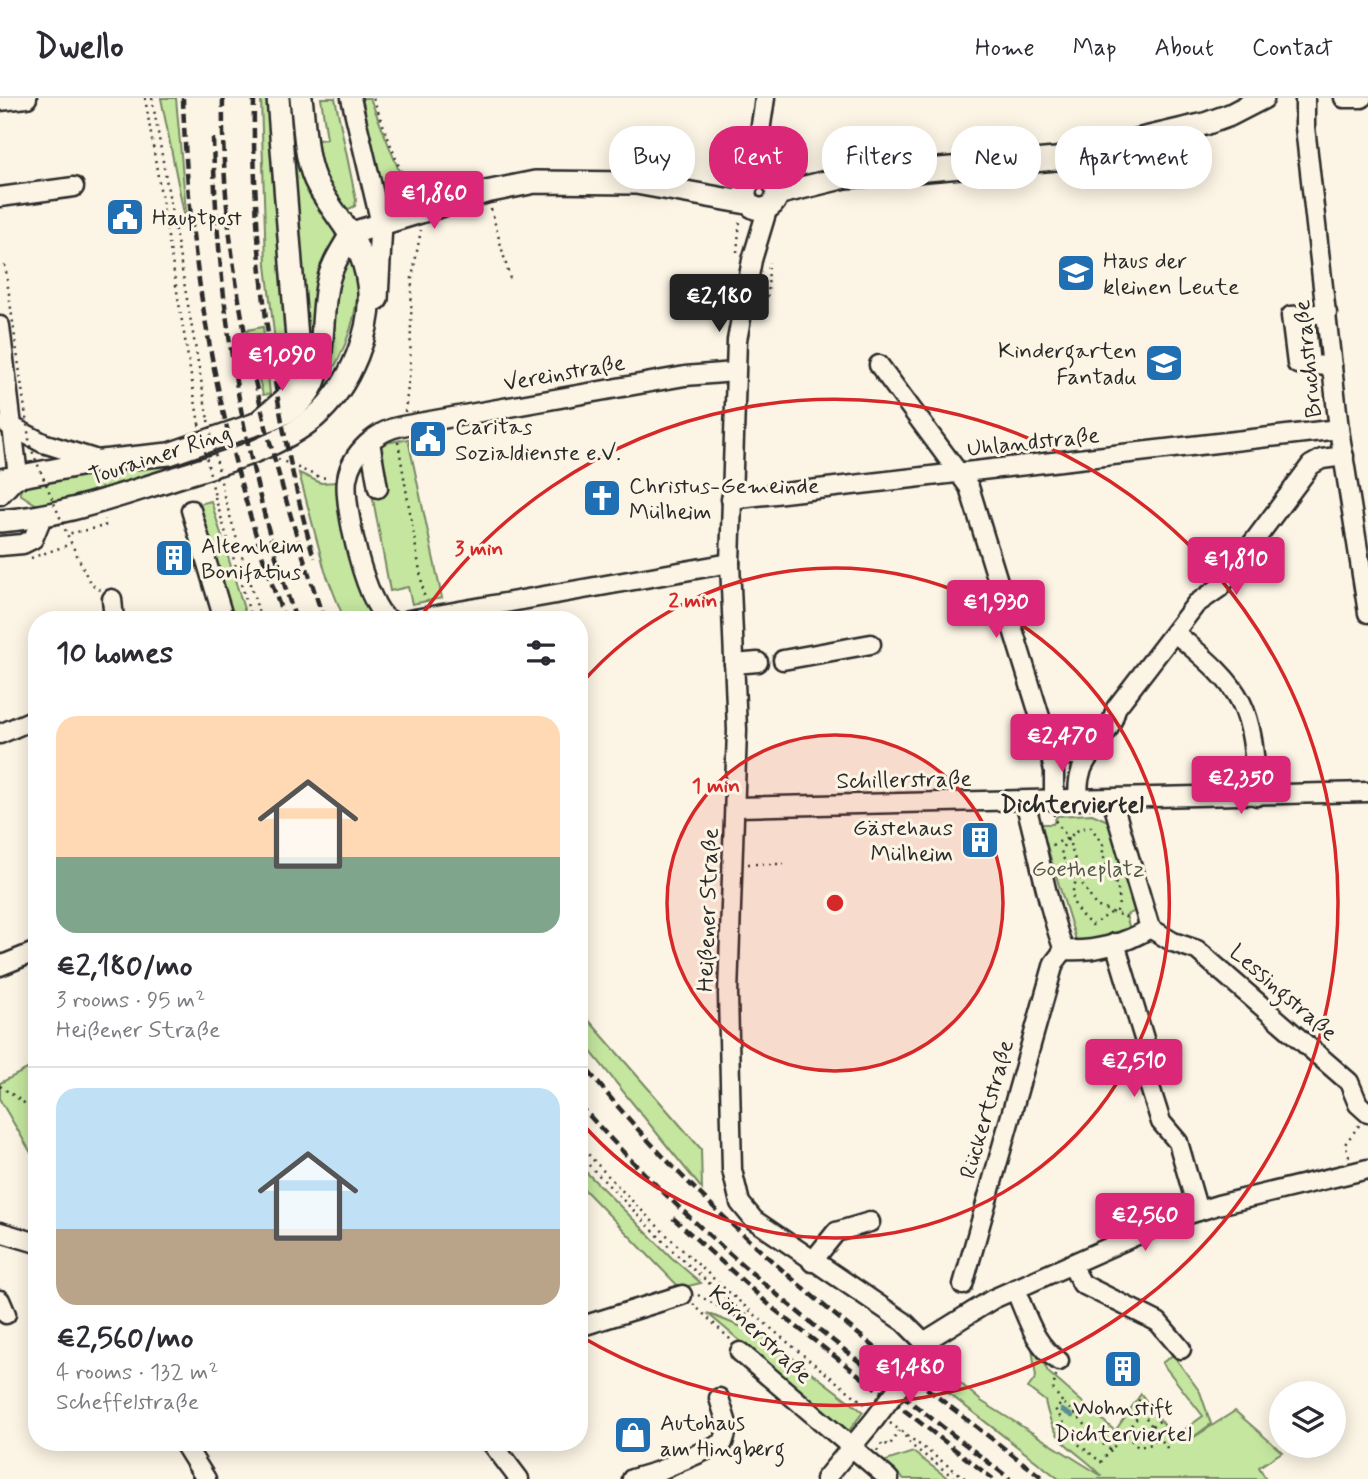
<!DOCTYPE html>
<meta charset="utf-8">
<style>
:root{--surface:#fff;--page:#f2f2f3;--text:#2b2b33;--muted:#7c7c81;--line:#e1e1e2;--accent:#db2777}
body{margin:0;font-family:Mynerve,sans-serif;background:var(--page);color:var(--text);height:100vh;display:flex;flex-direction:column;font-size:26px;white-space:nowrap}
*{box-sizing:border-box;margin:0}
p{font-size:23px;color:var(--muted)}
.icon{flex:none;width:38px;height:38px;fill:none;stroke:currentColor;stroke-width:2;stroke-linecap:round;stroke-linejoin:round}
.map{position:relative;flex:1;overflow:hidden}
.details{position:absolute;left:28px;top:513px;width:560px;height:840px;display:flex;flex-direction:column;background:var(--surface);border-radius:28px;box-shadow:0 4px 18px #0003}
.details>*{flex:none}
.guide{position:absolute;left:609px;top:28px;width:653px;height:63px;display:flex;gap:14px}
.tools{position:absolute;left:1269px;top:1283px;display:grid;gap:14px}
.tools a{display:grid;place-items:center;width:77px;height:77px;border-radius:50%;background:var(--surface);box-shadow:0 4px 18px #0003;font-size:35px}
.price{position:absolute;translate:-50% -60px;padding:0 16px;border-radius:7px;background:var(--accent);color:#fff;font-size:23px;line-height:46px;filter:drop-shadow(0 2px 4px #0008)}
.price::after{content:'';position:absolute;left:50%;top:42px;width:21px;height:16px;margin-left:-10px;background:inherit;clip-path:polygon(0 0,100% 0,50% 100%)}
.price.current{background:#222;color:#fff}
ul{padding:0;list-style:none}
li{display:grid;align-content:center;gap:14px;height:371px;padding:0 28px}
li+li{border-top:2px solid var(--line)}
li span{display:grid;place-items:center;height:217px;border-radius:21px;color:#555}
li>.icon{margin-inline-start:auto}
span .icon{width:126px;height:126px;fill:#fffc;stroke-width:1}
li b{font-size:30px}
h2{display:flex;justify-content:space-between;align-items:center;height:84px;padding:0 28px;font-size:30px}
.tag{padding:0 24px;border-radius:28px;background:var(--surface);box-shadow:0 4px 18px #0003;font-size:24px;line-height:63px}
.tag.current{background:var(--accent);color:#fff}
header{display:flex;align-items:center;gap:42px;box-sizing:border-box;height:98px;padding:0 35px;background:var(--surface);border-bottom:2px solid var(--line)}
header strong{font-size:33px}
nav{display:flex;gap:38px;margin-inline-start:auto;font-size:24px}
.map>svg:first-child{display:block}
.green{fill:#c4e69f;stroke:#788865;stroke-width:2}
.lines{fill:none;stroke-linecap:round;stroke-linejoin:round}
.stream{stroke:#5c8c93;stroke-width:4.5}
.minor-casing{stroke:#2b2b2b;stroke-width:23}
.major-casing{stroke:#2b2b2b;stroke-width:26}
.path{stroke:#2b2b2b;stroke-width:2.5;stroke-dasharray:2 5;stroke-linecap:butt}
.minor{stroke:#fcf5e5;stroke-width:18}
.major{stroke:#fcf5e5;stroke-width:21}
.rail{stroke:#2b2b2b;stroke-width:4.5;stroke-dasharray:10 5;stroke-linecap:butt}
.minor-bridge-casing{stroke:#2b2b2b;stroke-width:23;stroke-linecap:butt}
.path-bridge{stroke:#2b2b2b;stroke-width:2.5;stroke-dasharray:2 5;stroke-linecap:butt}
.minor-bridge{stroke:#fcf5e5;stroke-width:18}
.ring{fill:none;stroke:#d62828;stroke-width:3.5}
.labels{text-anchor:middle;stroke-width:6;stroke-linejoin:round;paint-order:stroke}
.poi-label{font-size:23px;fill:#2b2b2b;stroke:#fcf5e5;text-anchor:start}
.street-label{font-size:23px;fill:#2b2b2b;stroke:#fcf5e5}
.park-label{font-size:23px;fill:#515a48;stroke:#fcf5e5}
.neighbourhood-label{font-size:24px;font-weight:bold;fill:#2b2b2b;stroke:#fcf5e5}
.centre{fill:#d62828;stroke:#fcf5e5;stroke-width:3.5}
.ring-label{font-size:21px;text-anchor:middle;font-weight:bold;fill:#d62828;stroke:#fcf5e5;stroke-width:6;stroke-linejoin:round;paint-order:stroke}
</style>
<header>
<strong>Dwello</strong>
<nav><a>Home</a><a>Map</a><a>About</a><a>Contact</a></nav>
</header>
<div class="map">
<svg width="1368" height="1381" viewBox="0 0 1368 1381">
<rect width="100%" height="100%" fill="#fcf5e5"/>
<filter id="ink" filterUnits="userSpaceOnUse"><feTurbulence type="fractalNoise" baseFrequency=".0143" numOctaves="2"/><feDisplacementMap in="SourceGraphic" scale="14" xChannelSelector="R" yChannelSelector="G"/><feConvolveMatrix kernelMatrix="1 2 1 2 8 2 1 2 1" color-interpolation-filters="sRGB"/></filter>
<g filter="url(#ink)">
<!-- green -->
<g class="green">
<polygon points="161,0 176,0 188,136"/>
<polygon points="261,0 269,0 290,232 287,269 280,286 266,167"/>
<path d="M 321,0 L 335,0 L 356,102 L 355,108 L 349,111 C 324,101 320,64 317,42 L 327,41 Z"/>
<polygon points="362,0 370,0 405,88 399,96 383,98"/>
<polygon points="293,44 297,44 334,128 338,151 312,274 307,273"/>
<path d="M 355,161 C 364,210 346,254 319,295 C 322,285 329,274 331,264 C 337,238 325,174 355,161 Z"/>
<polygon points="263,229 270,296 263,297 247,232"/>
<polygon points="408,341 442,500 412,506 408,489 390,493 366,363 380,346"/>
<polygon points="198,359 199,366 63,406 40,409 20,396 21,388"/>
<polygon points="299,375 321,385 337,384 350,456 371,521 344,521 325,473"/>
<polygon points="211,403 247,521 234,521 199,406"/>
<polygon points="1092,716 1108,723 1136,813 1126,817 1131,836 1077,845 1040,726 1053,726 1057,718"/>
<polygon points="579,911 701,1051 702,1091 579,939"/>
<polygon points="37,966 37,1065 0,1002 0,985"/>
<polygon points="579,1067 672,1160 701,1185 680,1190 579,1086"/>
<polygon points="707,1215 764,1238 863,1314 848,1334"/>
<path d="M 1030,1235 L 1048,1274 L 1115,1333 L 1141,1296 L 1168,1332 L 1165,1335 L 1170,1342 L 1203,1318 L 1162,1265 L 1173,1257 L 1200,1294 L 1211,1326 L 1188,1343 L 1235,1313 L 1282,1354 L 1259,1369 L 1266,1381 L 1059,1381 L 925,1277 L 935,1263 L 981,1303 L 1102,1378 C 1074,1347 1055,1352 1045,1303 L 1028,1290 L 1036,1279 Z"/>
<polygon points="913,1354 949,1381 904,1381 883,1364"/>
</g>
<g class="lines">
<!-- stream -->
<polyline class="stream" points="1062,1312 1072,1318"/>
<defs>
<g id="minor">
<polyline points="351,0 381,126"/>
<polyline points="1305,0 1305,29 1339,331 1368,515"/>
<polyline points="1344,0 1362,0"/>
<polyline points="0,3 27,0"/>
<polyline points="764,37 767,80"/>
<polyline points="753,80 765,0"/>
<polyline points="0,99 74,89"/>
<polyline points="768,109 752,162 737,242 730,465 737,632 728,896 732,1072 740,1105 754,1122 904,1224 924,1244"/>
<polyline points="1327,215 1305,217 1310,267 1332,268"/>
<polyline points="0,228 18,378 0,397"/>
<polyline points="1297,266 1291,218 1305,217"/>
<polyline points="879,267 969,389 1048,645 1054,673 1054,703"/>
<polyline points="7,326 43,345 101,363"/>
<polyline points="370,344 378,390"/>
<polyline points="731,401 1339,331"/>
<polyline points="191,412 224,522"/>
<polyline points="0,448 23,446 33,441 42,419"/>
<polyline points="112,501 114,522"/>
<path d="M 390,522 C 366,512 343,406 347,381 C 351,355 377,332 402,328 L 685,278 L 735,274"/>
<polyline points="409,522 730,465"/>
<path d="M 1175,535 C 1246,594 1252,605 1257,698"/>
<polyline points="783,562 871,546"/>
<polyline points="734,566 758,564"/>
<polyline points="0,636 37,620"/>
<polyline points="1048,645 1067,657 1090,657"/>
<path d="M 1079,702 C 1073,655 1108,650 1116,610 L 1196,506 L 1219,490 L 1311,367 L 1322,361 L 1344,358"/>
<polyline points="1112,702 1150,830"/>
<path d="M 1025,704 C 1039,753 1046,804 1064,852 C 1094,854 1125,846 1150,830"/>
<polyline points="736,709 1368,694"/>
<polyline points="1150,830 1173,844 1197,852 1349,984 1358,1006 1368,1015"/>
<polyline points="1115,845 1145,944 1143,967 1161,1024 1178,1044 1198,1113"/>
<polyline points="0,868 37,853"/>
<polyline points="0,1134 37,1145"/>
<polyline points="812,1164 836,1134 870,1124"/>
<polyline points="1071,1166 1082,1186 1158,1224 1181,1251"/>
<polyline points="963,1187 1054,865 1064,852"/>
<path d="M 1015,1191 C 1027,1218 1034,1247 1059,1263"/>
<polyline points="0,1202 6,1216"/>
<polyline points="579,1229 682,1197"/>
<polyline points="924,1244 993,1201 1173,1121 1218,1107 1368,1071"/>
<polyline points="740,1254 889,1381"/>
<polyline points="183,1344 206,1381"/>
<polyline points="491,1344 519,1381"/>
<polyline points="632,1381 656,1374 723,1345 728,1329 719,1300"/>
<polyline points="825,1381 874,1322"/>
</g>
<g id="major">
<circle cx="761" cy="95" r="16"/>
<polyline points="777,96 846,79 1056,61 1205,26 1230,17 1263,0"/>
<polyline points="377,201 381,126"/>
<path d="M 256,326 C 334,306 317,257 326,194 C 329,171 340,154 352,135 L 486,94 L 535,84 L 636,85 L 747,105"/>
<polyline points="0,382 101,363 169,356 256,326 289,298 294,289 298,253 278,0"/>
<path d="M 0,423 C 59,419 114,399 169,382 C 218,366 276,352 315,319 C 349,290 375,230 368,186 C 362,141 338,124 318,88 C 304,63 305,28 301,0"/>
</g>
</defs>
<!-- minor casing -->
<use href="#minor" class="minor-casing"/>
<!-- major casing -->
<use href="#major" class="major-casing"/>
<!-- path -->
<g class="path">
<polyline points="145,0 199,326"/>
<polyline points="152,0 208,322"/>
<polyline points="373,0 407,90 399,103"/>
<polyline points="491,111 510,181"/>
<polyline points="737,154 740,122"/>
<polyline points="760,211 768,197 769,164"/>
<polyline points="405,314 410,271 412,180 421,132"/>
<polyline points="398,344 425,503"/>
<polyline points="278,361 321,380 330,379"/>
<polyline points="224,398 261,522"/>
<polyline points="215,399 252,522"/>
<polyline points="31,460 71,446"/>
<polyline points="100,492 90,485 67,436 105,428 105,421"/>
<polyline points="1054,716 1054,721 1068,740 1083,787 1096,808 1131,821"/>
<polyline points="1052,747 1068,740"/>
<polyline points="748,766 784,766"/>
<path d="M 1111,815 L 1092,827 C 1082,819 1071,808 1073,794 C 1073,787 1078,784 1074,777 C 1069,768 1063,764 1061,752 C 1068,740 1076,729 1091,729 L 1103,747 C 1100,773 1128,784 1116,816"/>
<polyline points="0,988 37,1014"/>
<path d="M 579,1046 C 665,1143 763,1227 865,1306"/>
<polyline points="579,1057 676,1156 744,1216 752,1218"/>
<polyline points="1349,1059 1345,1046 1360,1026"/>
<polyline points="698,1197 745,1224 753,1227 759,1223"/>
<polyline points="693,1206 731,1242"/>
<polyline points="1056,1277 1053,1291 1063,1305"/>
<polyline points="1142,1314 1170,1354"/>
<polyline points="890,1325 966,1381"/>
<polyline points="1133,1328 1140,1341 1147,1336 1142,1331 1137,1332"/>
<polyline points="1152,1328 1161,1322"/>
<polyline points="1126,1337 1138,1349 1152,1346 1158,1338"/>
<polyline points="905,1338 911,1347 956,1381"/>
<path d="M 1111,1352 L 1101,1364 L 1077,1345 L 1055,1311 L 1063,1305 C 1083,1319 1090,1338 1111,1352 L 1142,1314 L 1138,1298"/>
<polyline points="877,1353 883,1344 889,1348 899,1333"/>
</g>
<!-- minor -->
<use href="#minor" class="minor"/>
<!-- major -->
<use href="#major" class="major"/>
<!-- rail -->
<g class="rail">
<path d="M 183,0 C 188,173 224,360 285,522"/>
<path d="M 223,0 C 220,180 267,352 324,522"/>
<path d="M 254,0 C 252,155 272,311 314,460"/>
<path d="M 213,40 C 217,203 243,367 296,522"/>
<path d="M 579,961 C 709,1128 878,1253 1044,1381"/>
<path d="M 579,1006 C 706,1150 859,1264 1010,1381"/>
<polyline points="673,1120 775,1212 993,1381"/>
</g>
<defs>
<polyline id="minor-bridge" points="874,1322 915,1268"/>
</defs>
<!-- minor-bridge casing -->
<use href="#minor-bridge" class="minor-bridge-casing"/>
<!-- path-bridge -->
<g class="path-bridge">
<polyline points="5,167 30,348 67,436"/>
<polyline points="208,322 224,398"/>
<polyline points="199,326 215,399"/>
</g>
<!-- minor-bridge -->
<use href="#minor-bridge" class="minor-bridge"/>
</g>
</g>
<!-- distance rings -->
<circle cx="835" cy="805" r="168" fill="#d62828" fill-opacity=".12"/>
<g class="ring">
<circle cx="835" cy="805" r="168"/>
<path d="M580 587A335 335 0 1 1 580 1023"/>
<path d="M420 520A503 503 0 1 1 580 1238"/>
</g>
<!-- icons -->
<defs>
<symbol id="civic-square" viewBox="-11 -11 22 22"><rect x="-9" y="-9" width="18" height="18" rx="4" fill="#1f6fb2" stroke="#fcf5e5"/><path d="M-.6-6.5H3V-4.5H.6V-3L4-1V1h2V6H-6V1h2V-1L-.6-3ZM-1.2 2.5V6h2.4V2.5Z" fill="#fff"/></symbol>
<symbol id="school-square" viewBox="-11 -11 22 22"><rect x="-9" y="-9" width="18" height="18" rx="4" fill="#1f6fb2" stroke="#fcf5e5"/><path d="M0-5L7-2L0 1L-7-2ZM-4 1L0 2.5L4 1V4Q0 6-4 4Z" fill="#fff"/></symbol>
<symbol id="church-square" viewBox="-11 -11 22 22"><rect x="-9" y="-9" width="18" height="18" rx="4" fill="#1f6fb2" stroke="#fcf5e5"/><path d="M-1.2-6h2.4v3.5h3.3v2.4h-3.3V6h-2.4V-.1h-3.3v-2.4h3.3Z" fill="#fff"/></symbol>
<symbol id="building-square" viewBox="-11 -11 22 22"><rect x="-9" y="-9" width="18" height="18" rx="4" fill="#1f6fb2" stroke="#fcf5e5"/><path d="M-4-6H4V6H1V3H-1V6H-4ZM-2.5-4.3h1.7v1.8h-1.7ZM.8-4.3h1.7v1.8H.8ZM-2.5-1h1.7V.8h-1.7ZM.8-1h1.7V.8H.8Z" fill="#fff"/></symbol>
<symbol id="shop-square" viewBox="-11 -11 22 22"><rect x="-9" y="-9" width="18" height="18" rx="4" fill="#1f6fb2" stroke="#fcf5e5"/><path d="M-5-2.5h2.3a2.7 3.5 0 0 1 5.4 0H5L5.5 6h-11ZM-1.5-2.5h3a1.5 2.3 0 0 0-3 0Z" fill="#fff"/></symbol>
</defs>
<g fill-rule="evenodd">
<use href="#civic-square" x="103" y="97" width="44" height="44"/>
<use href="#school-square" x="1054" y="153" width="44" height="44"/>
<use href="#school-square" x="1142" y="243" width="44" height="44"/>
<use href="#civic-square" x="406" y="319" width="44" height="44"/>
<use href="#church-square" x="580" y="378" width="44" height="44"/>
<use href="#building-square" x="152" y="438" width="44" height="44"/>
<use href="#building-square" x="958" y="720" width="44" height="44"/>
<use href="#building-square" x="1101" y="1249" width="44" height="44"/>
<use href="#shop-square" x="611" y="1315" width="44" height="44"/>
</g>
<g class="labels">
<!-- poi labels -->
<g class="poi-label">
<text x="152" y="127">Hauptpost</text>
<text x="1103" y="170">Haus der<tspan x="1103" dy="26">kleinen Leute</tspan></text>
<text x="1137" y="260" text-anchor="end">Kindergarten<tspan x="1137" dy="26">Fantadu</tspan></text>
<text x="455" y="336">Caritas<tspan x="455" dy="26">Sozialdienste e.V.</tspan></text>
<text x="629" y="395">Christus-Gemeinde<tspan x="629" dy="26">Mülheim</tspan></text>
<text x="201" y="455">Altenheim<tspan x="201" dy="26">Bonifatius</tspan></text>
<text x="953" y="737" text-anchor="end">Gästehaus<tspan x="953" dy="26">Mülheim</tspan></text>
<text x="1123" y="1317" text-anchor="middle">Wohnstift<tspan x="1123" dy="26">Dichterviertel</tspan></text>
<text x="660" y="1332">Autohaus<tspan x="660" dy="26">am Hingberg</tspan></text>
</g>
<!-- street labels -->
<g class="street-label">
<text transform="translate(1307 261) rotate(-96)" y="8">Bruchstraße</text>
<text transform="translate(564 274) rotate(-10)" y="8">Vereinstraße</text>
<text transform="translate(1033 343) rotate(-6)" y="8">Uhlandstraße</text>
<text transform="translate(160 356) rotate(-18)" y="8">Tourainer Ring</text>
<text transform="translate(904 681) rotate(-1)" y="8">Schillerstraße</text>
<text transform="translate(707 812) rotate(-88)" y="8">Heißener Straße</text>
<text transform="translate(1284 894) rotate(41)" y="8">Lessingstraße</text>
<text transform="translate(986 1011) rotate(-74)" y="8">Rückertstraße</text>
<text transform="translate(761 1236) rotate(43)" y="8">Körnerstraße</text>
</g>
<!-- park labels -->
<g class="park-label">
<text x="1088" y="778">Goetheplatz</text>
</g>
<!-- neighbourhood labels -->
<g class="neighbourhood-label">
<text x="1072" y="714">Dichterviertel</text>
</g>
</g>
<circle cx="835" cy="805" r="10" class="centre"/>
<g class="ring-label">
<text x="479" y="457">3 min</text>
<text x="693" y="509">2 min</text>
<text x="716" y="694">1 min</text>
</g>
</svg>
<div class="tools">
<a><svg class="icon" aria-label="layers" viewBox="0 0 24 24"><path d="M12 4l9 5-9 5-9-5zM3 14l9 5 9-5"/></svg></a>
</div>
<b class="price" style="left:434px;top:133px">€1,860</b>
<b class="price current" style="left:719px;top:236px">€2,180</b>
<b class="price" style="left:282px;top:295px">€1,090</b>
<b class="price" style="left:1236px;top:499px">€1,810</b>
<b class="price" style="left:996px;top:542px">€1,930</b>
<b class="price" style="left:1062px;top:676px">€2,470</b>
<b class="price" style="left:1241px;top:718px">€2,350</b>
<b class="price" style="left:1134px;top:1001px">€2,510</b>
<b class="price" style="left:1145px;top:1155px">€2,560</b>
<b class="price" style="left:910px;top:1307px">€1,480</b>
<div class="guide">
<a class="tag">Buy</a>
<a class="tag current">Rent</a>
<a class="tag">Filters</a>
<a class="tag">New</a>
<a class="tag">Apartment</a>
</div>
<section class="details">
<h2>10 homes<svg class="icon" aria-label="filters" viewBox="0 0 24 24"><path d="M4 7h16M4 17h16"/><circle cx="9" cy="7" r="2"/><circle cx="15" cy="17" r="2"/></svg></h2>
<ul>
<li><span style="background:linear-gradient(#ffd9b3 65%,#7fa58c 0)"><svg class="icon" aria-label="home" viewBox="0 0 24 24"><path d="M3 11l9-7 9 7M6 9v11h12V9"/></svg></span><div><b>€2,180/mo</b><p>3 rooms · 95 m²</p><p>Heißener Straße</p></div></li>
<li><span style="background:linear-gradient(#bfe0f5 65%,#b9a48a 0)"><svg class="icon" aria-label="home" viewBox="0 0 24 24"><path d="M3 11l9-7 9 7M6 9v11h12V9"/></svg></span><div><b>€2,560/mo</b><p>4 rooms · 132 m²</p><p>Scheffelstraße</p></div></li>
</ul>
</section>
</div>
